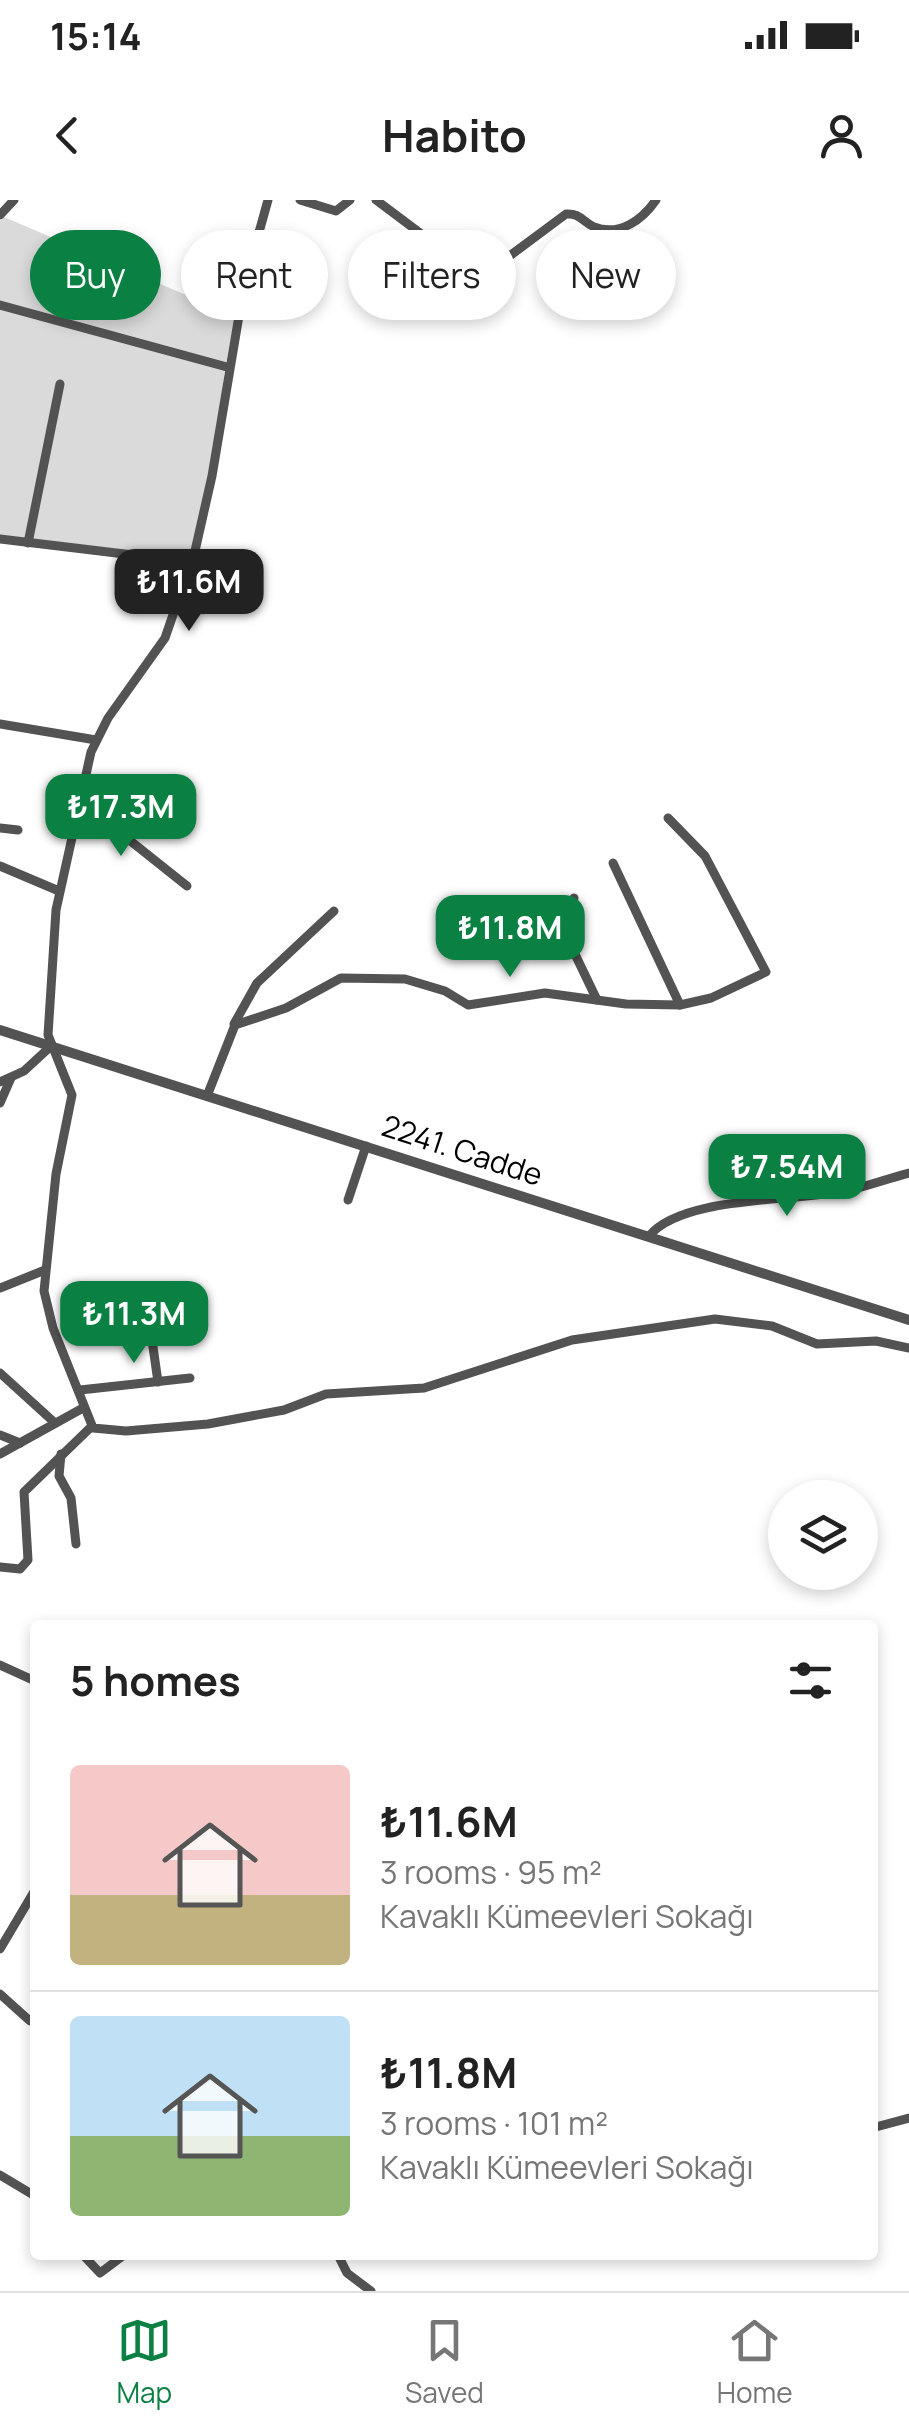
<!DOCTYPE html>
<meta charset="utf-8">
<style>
:root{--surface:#fff;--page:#f2f2f2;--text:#222;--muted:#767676;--line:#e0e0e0;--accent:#0b8043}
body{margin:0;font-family:Manrope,sans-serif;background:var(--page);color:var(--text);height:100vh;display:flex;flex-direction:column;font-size:38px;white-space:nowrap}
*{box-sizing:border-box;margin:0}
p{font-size:32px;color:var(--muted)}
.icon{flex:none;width:55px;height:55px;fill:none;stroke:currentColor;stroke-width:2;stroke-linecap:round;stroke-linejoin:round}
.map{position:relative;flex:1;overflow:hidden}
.side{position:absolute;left:30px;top:1420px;width:848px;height:640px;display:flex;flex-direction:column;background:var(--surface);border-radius:10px;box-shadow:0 5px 15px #0003}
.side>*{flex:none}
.hud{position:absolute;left:30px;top:30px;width:850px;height:90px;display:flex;gap:20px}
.fabs{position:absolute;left:768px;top:1280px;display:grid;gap:20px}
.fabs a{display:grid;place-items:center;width:110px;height:110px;border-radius:50%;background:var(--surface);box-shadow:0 5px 15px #0003;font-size:50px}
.price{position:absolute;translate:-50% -85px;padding:0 22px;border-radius:20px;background:var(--accent);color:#fff;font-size:32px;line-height:65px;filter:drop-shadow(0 2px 5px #0008)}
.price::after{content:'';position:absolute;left:50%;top:60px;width:30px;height:22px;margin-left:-15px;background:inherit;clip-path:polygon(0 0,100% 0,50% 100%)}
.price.on{background:#222;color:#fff}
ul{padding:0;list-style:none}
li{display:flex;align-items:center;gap:30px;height:250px;padding:0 40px}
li+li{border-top:2px solid var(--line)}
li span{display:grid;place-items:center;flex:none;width:280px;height:200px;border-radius:10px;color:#555}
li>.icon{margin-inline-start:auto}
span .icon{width:120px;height:120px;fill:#fffc;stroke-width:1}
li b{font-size:42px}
h2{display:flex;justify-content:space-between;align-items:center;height:120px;padding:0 40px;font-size:42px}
.tag{padding:0 35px;border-radius:45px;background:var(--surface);box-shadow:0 5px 15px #0003;font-size:35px;line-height:90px}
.tag.on{background:var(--accent);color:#fff}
.status{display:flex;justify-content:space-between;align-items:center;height:70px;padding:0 50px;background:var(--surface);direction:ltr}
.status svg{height:28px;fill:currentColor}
header{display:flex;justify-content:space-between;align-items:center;height:130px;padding:0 40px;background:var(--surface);font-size:45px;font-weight:700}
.menu{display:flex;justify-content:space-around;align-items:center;height:140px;border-top:2px solid var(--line);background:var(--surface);font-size:28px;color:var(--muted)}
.menu a{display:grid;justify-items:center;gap:5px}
.menu .on{color:var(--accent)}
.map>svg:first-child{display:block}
.green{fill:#dadada}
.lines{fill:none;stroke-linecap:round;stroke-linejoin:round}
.minor{stroke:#535353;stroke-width:9}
.tertiary{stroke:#535353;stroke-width:10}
.labels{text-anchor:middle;stroke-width:10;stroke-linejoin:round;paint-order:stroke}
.street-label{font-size:30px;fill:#000;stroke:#fff}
</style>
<div class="status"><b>15:14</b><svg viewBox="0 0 49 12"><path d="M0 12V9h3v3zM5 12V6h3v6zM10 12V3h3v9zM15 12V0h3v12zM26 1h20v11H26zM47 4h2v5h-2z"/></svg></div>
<header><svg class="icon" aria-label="back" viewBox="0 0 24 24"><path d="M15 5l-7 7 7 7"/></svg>Habito<svg class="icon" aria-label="person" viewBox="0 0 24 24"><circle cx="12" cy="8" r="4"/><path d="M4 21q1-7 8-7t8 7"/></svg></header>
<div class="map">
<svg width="909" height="2091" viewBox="0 0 909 2091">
<rect width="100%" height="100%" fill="#fff"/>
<!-- green -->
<g class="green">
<polygon points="4,17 235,116 226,164 0,104 0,21"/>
<polygon points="0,107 225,169 209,283 189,358 0,335"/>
</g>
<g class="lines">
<!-- minor -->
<g class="minor">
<polyline points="268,0 244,86 212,276 195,351 165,438 108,518 91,552 56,710 48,835 72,895 56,974 44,1091 53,1128 93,1228 126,1231 208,1224 284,1210 326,1194 424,1188 572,1140 715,1119 772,1126 817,1144 876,1141 909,1148"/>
<polyline points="300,0 336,11 350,0"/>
<path d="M 376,0 L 480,78 L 566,14 C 580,13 583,22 594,27 C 620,37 643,19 656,0"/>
<polyline points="0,15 14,0"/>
<polyline points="0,105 227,167"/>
<polyline points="0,339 191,362"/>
<polyline points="28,343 60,184"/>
<polyline points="0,524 96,540"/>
<polyline points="79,600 187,686"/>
<polyline points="0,628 18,630"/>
<polyline points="613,663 680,805"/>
<polyline points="0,666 59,691"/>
<polyline points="574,698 561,725 597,800"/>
<polyline points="234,824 257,783 334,711"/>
<polyline points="0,882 24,871 50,847"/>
<polyline points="207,896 235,825 286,808 341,778 405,779 445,791 468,805 545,793 626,804 680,805 711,798 766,772 705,656 668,618"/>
<polyline points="0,903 11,878"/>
<polyline points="348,1000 366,946"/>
<path d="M 649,1036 C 683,995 797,1002 849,990 C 869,986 889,978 909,973"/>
<polyline points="0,1088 45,1070"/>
<polyline points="151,1133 158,1182"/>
<polyline points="0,1173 55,1223"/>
<polyline points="80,1190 190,1178"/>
<polyline points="0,1235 20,1243"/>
<polyline points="0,1254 83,1208"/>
<polyline points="61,1254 59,1276 71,1298 76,1344"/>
<polyline points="0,1367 20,1369 28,1360 24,1292 91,1227"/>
<polyline points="0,1465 35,1481"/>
<polyline points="0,1749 35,1690"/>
<polyline points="0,1794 30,1821"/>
<polyline points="872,1928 909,1918"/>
<polyline points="0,1975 35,1996"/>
<polyline points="83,2055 100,2073 124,2055"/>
<polyline points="338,2055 347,2073 371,2091"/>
</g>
<!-- tertiary -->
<polyline class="tertiary" points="0,830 909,1120"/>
</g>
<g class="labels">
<!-- street labels -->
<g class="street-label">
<text transform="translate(462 951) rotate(18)" y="10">2241. Cadde</text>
</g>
</g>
</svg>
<div class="fabs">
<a><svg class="icon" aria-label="layers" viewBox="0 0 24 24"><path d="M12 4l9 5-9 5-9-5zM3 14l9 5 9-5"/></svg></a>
</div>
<b class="price on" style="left:189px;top:434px">₺11.6M</b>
<b class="price" style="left:121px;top:659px">₺17.3M</b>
<b class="price" style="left:510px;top:780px">₺11.8M</b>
<b class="price" style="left:787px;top:1019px">₺7.54M</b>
<b class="price" style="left:134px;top:1166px">₺11.3M</b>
<div class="hud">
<a class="tag on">Buy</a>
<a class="tag">Rent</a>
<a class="tag">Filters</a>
<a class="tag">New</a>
</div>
<section class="side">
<h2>5 homes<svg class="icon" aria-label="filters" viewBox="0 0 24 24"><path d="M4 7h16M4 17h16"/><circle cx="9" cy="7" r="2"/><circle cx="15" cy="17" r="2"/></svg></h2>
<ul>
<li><span style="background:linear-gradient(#f6c9c9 65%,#c2b280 0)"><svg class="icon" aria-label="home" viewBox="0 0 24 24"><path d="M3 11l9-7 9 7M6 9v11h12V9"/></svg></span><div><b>₺11.6M</b><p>3 rooms · 95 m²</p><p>Kavaklı Kümeevleri Sokağı</p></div></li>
<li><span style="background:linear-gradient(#bfe0f5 60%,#8fb573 0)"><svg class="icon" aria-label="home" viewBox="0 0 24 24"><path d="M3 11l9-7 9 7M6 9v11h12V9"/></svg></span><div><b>₺11.8M</b><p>3 rooms · 101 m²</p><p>Kavaklı Kümeevleri Sokağı</p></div></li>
</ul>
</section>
</div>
<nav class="menu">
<a class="on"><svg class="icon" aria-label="map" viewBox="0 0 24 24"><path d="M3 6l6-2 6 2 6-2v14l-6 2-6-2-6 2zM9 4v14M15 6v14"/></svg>Map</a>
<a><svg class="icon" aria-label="saved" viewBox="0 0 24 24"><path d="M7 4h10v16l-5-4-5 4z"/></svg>Saved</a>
<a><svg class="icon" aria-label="home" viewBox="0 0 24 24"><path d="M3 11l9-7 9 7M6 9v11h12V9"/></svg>Home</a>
</nav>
